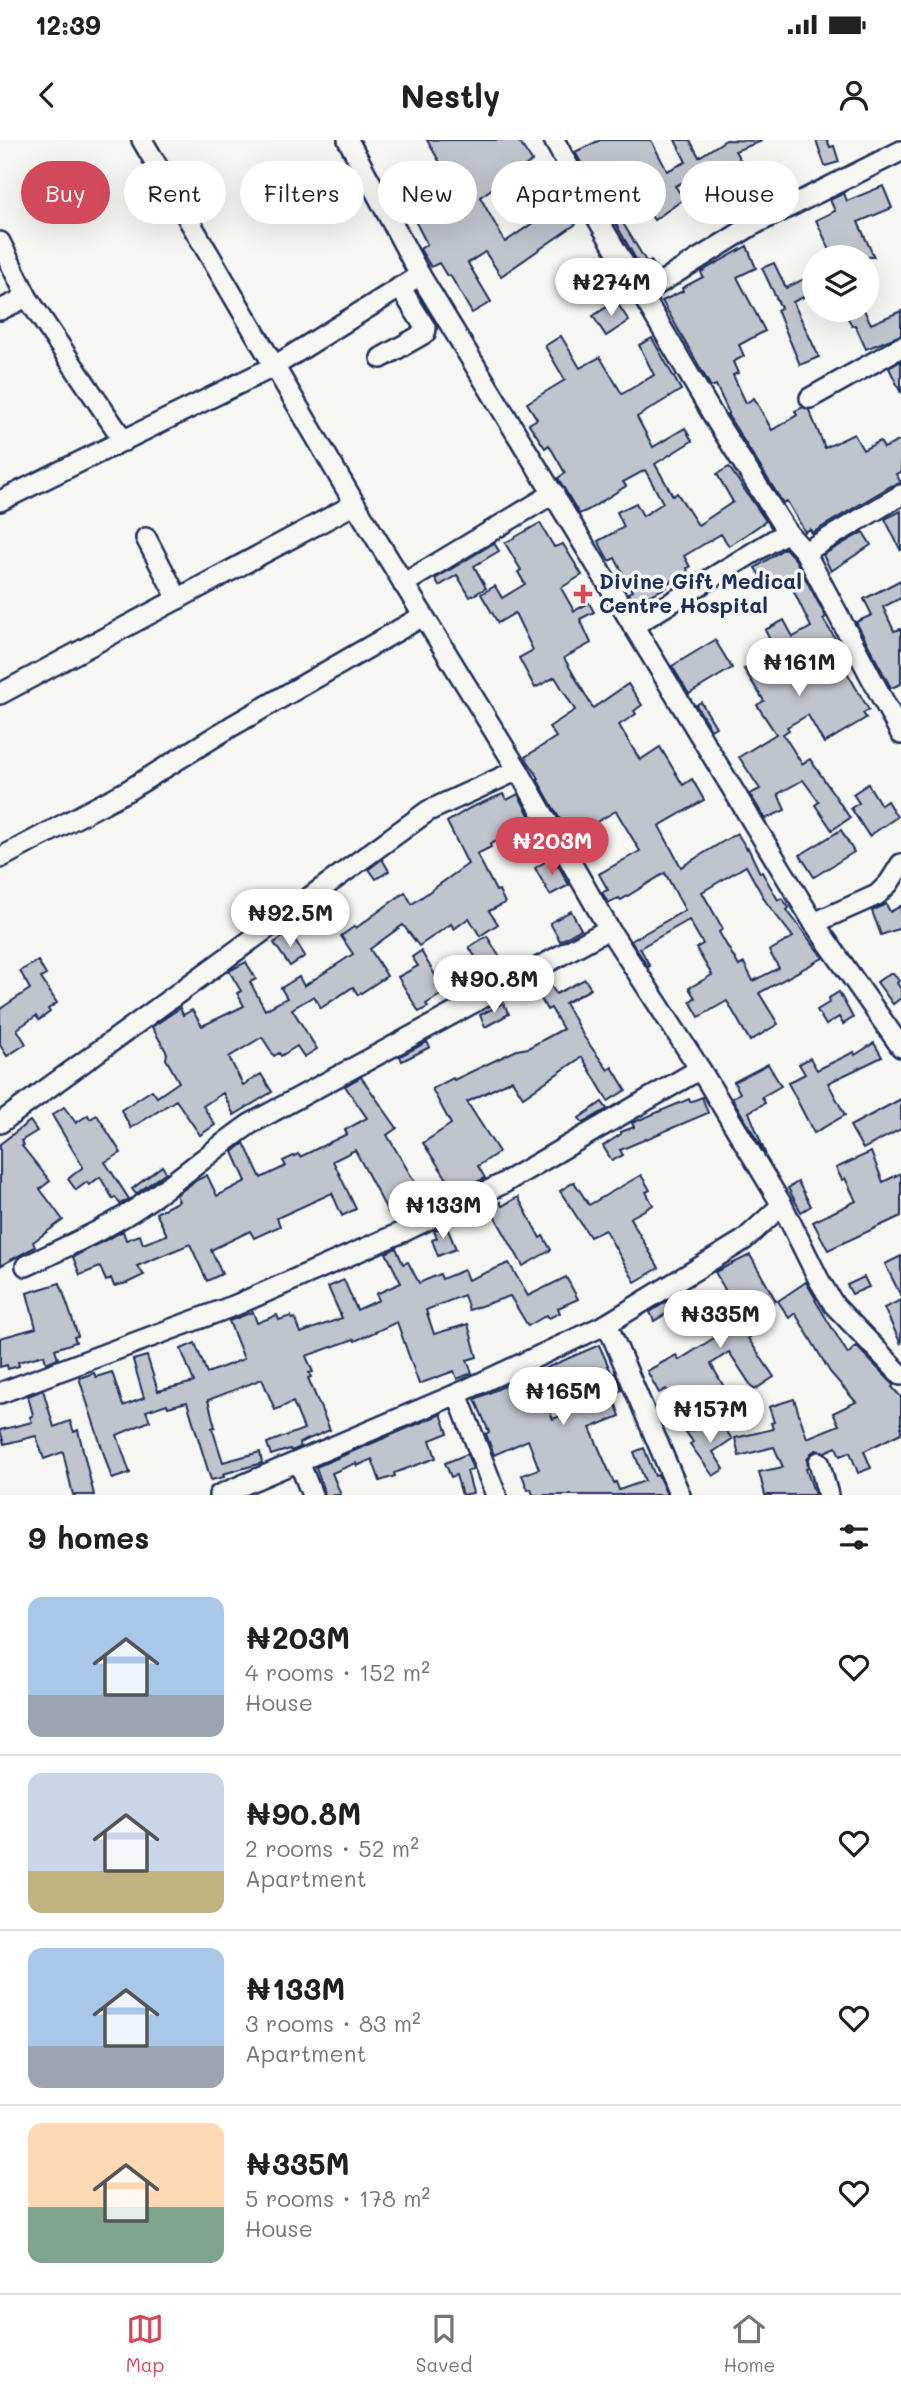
<!DOCTYPE html>
<meta charset="utf-8">
<style>
:root{--surface:#fff;--page:#f6f6f6;--text:#202124;--muted:#757577;--line:#e0e0e0;--accent:#d1495b}
body{margin:0;font-family:Mali,sans-serif;background:var(--page);color:var(--text);height:100vh;display:flex;flex-direction:column;font-size:26px;white-space:nowrap}
*{box-sizing:border-box;margin:0}
p{font-size:23px;color:var(--muted)}
.icon{flex:none;width:38px;height:38px;fill:none;stroke:currentColor;stroke-width:2;stroke-linecap:round;stroke-linejoin:round}
.map{position:relative;height:1355px;overflow:hidden}
.side{display:flex;flex-direction:column;background:var(--surface);flex:1}
.side>*{flex:none}
.top-card{position:absolute;left:21px;top:21px;width:859px;height:63px;display:flex;gap:14px}
.fabs{position:absolute;left:802px;top:105px;display:grid;gap:14px}
.fabs a{display:grid;place-items:center;width:77px;height:77px;border-radius:50%;background:var(--surface);box-shadow:0 7px 28px #0002;font-size:35px}
.price{position:absolute;translate:-50% -60px;padding:0 16px;border-radius:24px;background:#fff;color:#222;font-size:23px;line-height:46px;filter:drop-shadow(0 2px 4px #0008)}
.price::after{content:'';position:absolute;left:50%;top:42px;width:21px;height:16px;margin-left:-10px;background:inherit;clip-path:polygon(0 0,100% 0,50% 100%)}
.price.selected{background:var(--accent);color:#fff}
ul{padding:0;list-style:none}
li{display:flex;align-items:center;gap:21px;height:175px;padding:0 28px}
li+li{border-top:2px solid var(--line)}
li span{display:grid;place-items:center;flex:none;width:196px;height:140px;border-radius:14px;color:#555}
li>.icon{margin-inline-start:auto}
span .icon{width:84px;height:84px;fill:#fffc;stroke-width:1}
li b{font-size:30px}
h2{display:flex;justify-content:space-between;align-items:center;height:84px;padding:0 28px;font-size:30px}
.chip{padding:0 24px;border-radius:32px;background:var(--surface);box-shadow:0 7px 28px #0002;font-size:24px;line-height:63px}
.chip.selected{background:var(--accent);color:#fff}
.status{display:flex;justify-content:space-between;align-items:center;height:49px;padding:0 35px;background:var(--surface);direction:ltr}
.status svg{height:19px;fill:currentColor}
header{display:flex;justify-content:space-between;align-items:center;height:91px;padding:0 28px;background:var(--surface);font-size:32px;font-weight:800}
.tabs{display:flex;justify-content:space-around;align-items:center;height:98px;border-top:2px solid var(--line);background:var(--surface);font-size:19px;color:var(--muted)}
.tabs a{display:grid;justify-items:center;gap:4px}
.tabs .selected{color:var(--accent)}
.map>svg:first-child{display:block}
.building{fill:#c0c4cd;stroke:#1b2f5e;stroke-width:2;fill-rule:evenodd}
.lines{fill:none;stroke-linecap:round;stroke-linejoin:round}
.minor-casing{stroke:#1b2f5e;stroke-width:24}
.minor{stroke:#f6f6f2;stroke-width:19}
.poi-dot{fill:#d1495b;stroke:#f6f6f2;stroke-width:2.5}
.labels{text-anchor:middle;stroke-width:7;stroke-linejoin:round;paint-order:stroke}
.poi-label{font-size:21px;font-weight:bold;fill:#1b2f5e;stroke:#f6f6f2;text-anchor:start}
</style>
<div class="status"><b>12:39</b><svg viewBox="0 0 49 12"><path d="M0 12V9h3v3zM5 12V6h3v6zM10 12V3h3v9zM15 12V0h3v12zM26 1h20v11H26zM47 4h2v5h-2z"/></svg></div>
<header><svg class="icon" aria-label="back" viewBox="0 0 24 24"><path d="M15 5l-7 7 7 7"/></svg>Nestly<svg class="icon" aria-label="person" viewBox="0 0 24 24"><circle cx="12" cy="8" r="4"/><path d="M4 21q1-7 8-7t8 7"/></svg></header>
<div class="map">
<svg width="901" height="1355" viewBox="0 0 901 1355">
<rect width="100%" height="100%" fill="#f6f6f2"/>
<filter id="ink" filterUnits="userSpaceOnUse"><feTurbulence type="fractalNoise" baseFrequency=".0143" numOctaves="2"/><feDisplacementMap in="SourceGraphic" scale="14" xChannelSelector="R" yChannelSelector="G"/><feConvolveMatrix kernelMatrix="1 2 1 2 8 2 1 2 1" color-interpolation-filters="sRGB"/></filter>
<g filter="url(#ink)">
<!-- building -->
<g class="building">
<polygon points="427,0 518,0 532,21 480,57 505,102 562,63 576,84 501,136 485,112 468,123 491,162 472,173 450,135 447,136 439,123 431,127 420,109 427,104 413,77 427,69 431,75 464,57 454,38 450,40"/>
<polygon points="600,0 651,0 667,31 686,22 675,0 690,0 699,17 726,0 762,1 735,11 747,31 723,46 712,29 675,46 684,59 654,80 643,63 618,75 647,123 651,121 657,130 646,137 575,12"/>
<polygon points="816,0 827,0 830,7 834,6 839,22 825,26"/>
<polygon points="883,46 892,68 858,82 874,117 833,117 816,80 835,71 830,60 844,53 847,61"/>
<polygon points="747,106 756,128 737,137 765,191 739,205 744,216 733,222 738,233 733,235 746,263 754,258 772,290 797,275 795,271 803,267 809,270 825,308 854,294 863,310 880,301 884,308 901,300 901,332 896,334 901,343 891,346 812,393 810,389 805,392 787,361 783,363 727,274 729,273 716,245 711,247 662,161 683,151 682,148 703,137 701,132"/>
<polygon points="607,119 617,136 610,140 600,123"/>
<polygon points="774,123 786,148 814,134 814,152 793,162 819,217 800,225 777,170 781,168 762,128"/>
<polygon points="616,161 629,181 606,196 593,176"/>
<polygon points="844,170 864,170 871,184 901,171 901,195 866,209 855,185 852,186"/>
<polygon points="561,196 580,228 600,217 622,254 654,235 639,205 652,198 681,250 637,277 653,307 685,288 692,301 655,324 673,356 677,353 698,385 733,362 717,334 729,327 766,381 729,406 721,394 684,416 690,427 687,428 688,432 666,444 667,447 634,463 628,453 632,451 615,418 609,421 598,401 624,387 617,372 636,363 643,376 663,363 645,330 623,342 626,346 588,370 579,374 558,338 565,333 549,305 545,308 529,284 537,279 527,263 565,240 545,206"/>
<polygon points="901,221 901,253 889,228"/>
<polygon points="901,371 901,411 885,379"/>
<path d="M 540,383 L 554,407 L 563,404 L 582,435 L 561,448 L 574,471 L 589,463 L 594,472 L 580,479 L 591,503 L 564,518 L 593,568 L 628,544 L 642,565 L 634,571 L 636,574 L 619,585 L 640,620 L 660,607 L 683,645 L 692,639 L 704,660 L 659,686 L 681,727 L 737,693 L 747,709 L 748,708 L 760,733 L 762,732 L 778,760 L 782,758 L 789,768 L 787,770 L 823,818 L 759,853 L 778,884 L 750,901 L 727,861 L 699,877 L 690,861 L 695,858 L 689,848 L 712,835 L 696,808 L 703,804 L 689,780 L 640,808 L 650,826 L 648,827 L 631,801 L 685,770 L 665,733 L 621,760 L 619,758 L 608,763 L 602,752 L 608,750 L 599,734 L 640,711 L 616,671 L 570,697 L 537,639 L 539,638 L 525,617 L 556,597 L 549,587 L 575,570 L 555,537 L 535,548 L 519,518 L 533,510 L 515,473 L 498,483 L 481,454 L 495,446 L 502,458 L 525,444 L 518,432 L 521,430 L 505,403 ZM 746,726 L 766,762 L 793,797 L 769,811 L 779,828 L 753,841 L 744,823 L 739,826 L 719,792 L 723,789 L 702,752 Z"/>
<polygon points="863,392 871,405 831,431 823,415"/>
<polygon points="494,403 499,411 474,426 486,448 470,457 457,435 439,446 435,439"/>
<polygon points="785,408 795,419 826,477 823,479 844,513 838,517 869,570 863,573 866,578 824,603 808,575 787,587 789,590 783,594 802,624 810,619 850,678 832,690 815,665 819,662 803,640 778,654 785,670 765,679 750,654 760,649 739,617 776,594 757,565 764,561 744,529 775,510 765,490 784,480 793,497 811,487 787,437 770,450 755,428"/>
<polygon points="901,440 901,458 883,467 894,491 901,489 901,544 891,548 856,482 872,475 864,459"/>
<polygon points="715,500 732,528 689,554 672,526"/>
<polygon points="701,562 716,587 711,590 696,565"/>
<polygon points="868,644 881,665 887,661 897,677 869,696 851,668 859,663 853,654"/>
<polygon points="503,654 507,660 518,654 534,684 490,704 491,707 477,714 496,751 499,750 505,763 489,771 498,784 480,796 469,778 454,789 451,784 419,806 403,785 370,809 387,836 358,855 353,847 321,868 314,856 292,869 317,909 304,917 297,906 281,916 279,913 274,916 262,897 229,917 243,945 261,934 272,952 234,975 223,953 203,966 215,985 200,995 176,960 131,988 121,970 152,950 157,957 179,942 166,919 167,913 152,887 180,868 183,875 192,870 202,886 244,866 237,853 241,851 229,831 246,822 256,839 250,842 265,870 287,858 281,848 299,837 304,846 353,814 341,796 355,786 356,788 405,752 412,764 468,724 447,682 470,668"/>
<polygon points="841,690 854,712 814,737 800,715"/>
<polygon points="382,719 389,731 376,739 369,729"/>
<polygon points="548,720 553,728 558,725 569,745 550,755 535,728"/>
<polygon points="886,764 890,772 901,766 901,788 881,795 872,771"/>
<polygon points="571,771 581,789 560,801 550,783"/>
<polygon points="290,792 305,816 290,826 274,803"/>
<polygon points="487,796 502,821 485,832 469,807"/>
<polygon points="421,811 445,852 426,864 428,867 419,872 398,837 418,826 412,817"/>
<polygon points="38,821 46,835 41,838 57,863 48,869 50,872 39,880 36,876 17,889 26,904 7,916 0,905 0,869 30,849 20,831"/>
<polygon points="890,833 893,833 899,841 897,843 901,849 901,858 893,864 877,842"/>
<polygon points="546,837 556,854 585,839 591,849 565,863 584,897 608,930 612,927 626,950 608,961 582,917 523,957 512,940 467,962 499,1012 478,1026 485,1038 438,1061 437,1059 416,1071 411,1062 389,1074 355,1010 333,1021 356,1069 342,1076 332,1053 277,1078 280,1086 254,1098 250,1091 211,1110 222,1134 207,1141 190,1104 137,1126 144,1135 127,1143 114,1146 111,1138 106,1141 100,1127 80,1135 73,1117 123,1091 126,1100 140,1095 143,1104 167,1095 156,1073 179,1061 176,1055 197,1040 207,1035 217,1056 246,1041 233,1012 244,1003 261,1038 286,1026 283,1021 298,1014 300,1017 347,994 345,990 367,978 345,946 361,937 397,988 387,995 420,1051 447,1039 423,1003 451,984 432,949 453,938 454,940 517,910 528,908 563,889 551,868 547,870 533,844"/>
<polygon points="839,852 853,878 843,884 839,877 826,885 817,870 830,862 829,858"/>
<polygon points="503,863 509,874 485,887 480,875"/>
<polygon points="427,902 430,907 402,921 400,916"/>
<polygon points="874,903 882,917 828,943 845,975 814,993 788,943 805,934 799,924 810,918 817,930 854,912 855,915"/>
<polygon points="768,924 781,946 762,957 765,963 749,972 766,1015 732,958 740,953 734,942"/>
<polygon points="702,957 708,973 620,1010 623,1015 612,1021 603,1006 621,994 621,992 634,987 632,983 689,959 690,962"/>
<polygon points="901,959 901,989 863,1009 850,986"/>
<polygon points="602,962 607,969 583,983 579,978"/>
<polygon points="64,967 76,983 88,975 90,979 97,975 121,1013 105,1022 129,1059 120,1064 115,1057 113,1059 100,1037 89,1045 87,1042 76,1050 68,1039 83,1027 52,975"/>
<polygon points="30,981 37,991 21,1001 24,1005 22,1006 50,1041 40,1049 63,1080 33,1102 35,1107 0,1126 0,1004"/>
<polygon points="871,1012 883,1042 901,1033 901,1076 828,1110 813,1082 856,1061 845,1038 842,1040 836,1028"/>
<polygon points="162,1026 166,1032 136,1054 132,1049"/>
<polygon points="641,1035 650,1050 646,1052 653,1065 630,1078 659,1128 635,1142 605,1090 590,1097 560,1051 574,1042 589,1065"/>
<polygon points="798,1042 811,1066 801,1072 788,1048"/>
<polygon points="518,1057 540,1098 543,1096 551,1110 523,1126 490,1068 500,1062 502,1066"/>
<polygon points="446,1085 456,1109 438,1116 432,1100 437,1098 434,1091"/>
<polygon points="396,1108 403,1124 408,1122 419,1143 440,1134 442,1139 464,1130 468,1140 509,1123 528,1156 566,1137 578,1159 558,1168 560,1173 549,1178 547,1175 528,1186 510,1156 469,1170 464,1155 426,1170 434,1194 468,1184 477,1217 467,1220 472,1233 457,1239 454,1231 419,1244 397,1182 355,1201 354,1199 306,1216 313,1232 309,1233 311,1237 308,1238 330,1290 299,1303 301,1307 291,1311 290,1309 271,1315 267,1303 304,1289 293,1262 275,1270 262,1239 208,1260 215,1287 212,1288 223,1322 260,1312 262,1323 223,1334 224,1337 211,1340 187,1262 168,1267 167,1264 146,1271 150,1281 117,1295 130,1333 112,1339 79,1238 94,1233 96,1237 112,1232 123,1266 144,1258 133,1220 147,1216 158,1251 194,1242 181,1209 195,1203 207,1233 244,1219 229,1181 253,1172 257,1183 277,1175 279,1180 291,1176 292,1179 295,1178 301,1193 342,1178 328,1147 344,1140 357,1170 379,1160 376,1154 401,1143 386,1113"/>
<polygon points="750,1115 776,1161 757,1172 766,1188 748,1198 774,1237 754,1250 729,1212 711,1224 733,1263 690,1291 666,1249 659,1253 647,1231 676,1215 679,1220 714,1198 712,1194 740,1176 715,1132"/>
<polygon points="901,1116 901,1156 885,1124"/>
<polygon points="864,1137 869,1147 852,1154 847,1145"/>
<polygon points="806,1142 816,1159 815,1160 848,1214 856,1206 894,1245 892,1247 901,1257 901,1293 864,1311 871,1328 858,1333 850,1312 840,1316 836,1307 825,1312 816,1310 811,1313 807,1320 808,1328 806,1329 815,1355 765,1355 759,1332 783,1327 774,1307 739,1316 735,1298 773,1289 771,1283 774,1282 769,1267 794,1259 807,1298 839,1285 833,1273 856,1262 830,1232 795,1173 789,1178 778,1161"/>
<polygon points="60,1143 78,1196 74,1197 76,1202 55,1209 58,1218 46,1223 44,1215 18,1222 19,1226 8,1229 7,1225 0,1227 0,1198 36,1188 27,1153"/>
<polygon points="674,1157 679,1166 654,1181 650,1172"/>
<polygon points="901,1160 901,1204 884,1168"/>
<path d="M 599,1205 L 612,1234 L 615,1233 L 622,1250 L 612,1254 L 620,1276 L 590,1288 L 614,1343 L 616,1342 L 619,1350 L 645,1341 L 634,1312 L 644,1308 L 655,1336 L 658,1335 L 667,1355 L 533,1355 L 531,1349 L 528,1350 L 522,1335 L 539,1329 L 528,1300 L 494,1315 L 486,1294 L 489,1292 L 475,1259 ZM 591,1234 L 602,1259 L 553,1279 L 542,1254 Z"/>
<polygon points="43,1250 54,1287 70,1281 74,1292 78,1290 94,1355 73,1355 63,1312 44,1319 36,1296 4,1304 0,1290 32,1282 30,1277 33,1275 28,1256"/>
<polygon points="441,1274 448,1293 430,1300 436,1318 394,1333 395,1336 380,1341 372,1319 357,1326 356,1323 332,1333 341,1355 325,1355 316,1327"/>
<polygon points="720,1282 732,1299 713,1312 724,1329 713,1336 690,1304 693,1302 686,1292"/>
<polygon points="467,1314 473,1329 467,1331 473,1353 462,1355 456,1335 451,1337 445,1323"/>
</g>
<g class="lines">
<defs>
<g id="minor">
<polyline points="142,0 355,364 518,630 609,789 700,929 782,1065 819,1140 834,1165 901,1235"/>
<polyline points="348,0 420,135 814,783 901,907"/>
<polyline points="554,0 597,78 717,282 787,392 805,412 901,594"/>
<polyline points="0,102 27,157 0,170"/>
<polyline points="642,154 751,86 901,11"/>
<polyline points="27,157 124,301"/>
<polyline points="381,218 425,193 426,189 400,147"/>
<polyline points="810,258 901,207"/>
<polyline points="0,361 273,227 420,135"/>
<polyline points="146,398 178,459"/>
<polyline points="805,412 901,355"/>
<polyline points="403,444 554,353"/>
<polyline points="633,486 787,392"/>
<polyline points="0,554 355,364"/>
<polyline points="0,718 127,651 232,586 423,476"/>
<polyline points="814,783 877,755 889,743 901,724"/>
<polyline points="0,983 428,671 518,630"/>
<path d="M 26,1126 C 67,1106 108,1089 146,1062 C 181,1038 214,1009 250,984 L 609,789"/>
<polyline points="607,1184 680,1355"/>
<polyline points="0,1253 236,1165 407,1090 502,1044 700,929"/>
<polyline points="457,1254 496,1355"/>
<polyline points="299,1322 312,1355"/>
<polyline points="819,1322 828,1355"/>
<polyline points="219,1355 457,1254 607,1184 744,1100 782,1065"/>
</g>
</defs>
<!-- minor casing -->
<use href="#minor" class="minor-casing"/>
<!-- minor -->
<use href="#minor" class="minor"/>
</g>
</g>
<!-- markers -->
<path class="poi-dot" d="M579.5 443.5h7v7h7v7h-7v7h-7v-7h-7v-7h7z"/>
<g class="labels">
<!-- poi labels -->
<g class="poi-label">
<text x="599" y="449">Divine Gift Medical<tspan x="599" dy="24">Centre Hospital</tspan></text>
</g>
</g>
</svg>
<div class="fabs">
<a><svg class="icon" aria-label="layers" viewBox="0 0 24 24"><path d="M12 4l9 5-9 5-9-5zM3 14l9 5 9-5"/></svg></a>
</div>
<b class="price" style="left:611px;top:178px">₦274M</b>
<b class="price" style="left:799px;top:558px">₦161M</b>
<b class="price selected" style="left:552px;top:737px">₦203M</b>
<b class="price" style="left:290px;top:809px">₦92.5M</b>
<b class="price" style="left:494px;top:875px">₦90.8M</b>
<b class="price" style="left:443px;top:1101px">₦133M</b>
<b class="price" style="left:720px;top:1210px">₦335M</b>
<b class="price" style="left:563px;top:1287px">₦165M</b>
<b class="price" style="left:710px;top:1305px">₦157M</b>
<div class="top-card">
<a class="chip selected">Buy</a>
<a class="chip">Rent</a>
<a class="chip">Filters</a>
<a class="chip">New</a>
<a class="chip">Apartment</a>
<a class="chip">House</a>
</div>
</div>
<section class="side">
<h2>9 homes<svg class="icon" aria-label="filters" viewBox="0 0 24 24"><path d="M4 7h16M4 17h16"/><circle cx="9" cy="7" r="2"/><circle cx="15" cy="17" r="2"/></svg></h2>
<ul>
<li><span style="background:linear-gradient(#a9c7e8 70%,#9aa5b1 0)"><svg class="icon" aria-label="home" viewBox="0 0 24 24"><path d="M3 11l9-7 9 7M6 9v11h12V9"/></svg></span><div><b>₦203M</b><p>4 rooms · 152 m²</p><p>House</p></div><svg class="icon" aria-label="heart" viewBox="0 0 24 24"><path d="M12 20l-8-8c-3-5 5-10 8-4 3-6 11-1 8 4z"/></svg></li>
<li><span style="background:linear-gradient(#c9d6e8 70%,#c2b280 0)"><svg class="icon" aria-label="home" viewBox="0 0 24 24"><path d="M3 11l9-7 9 7M6 9v11h12V9"/></svg></span><div><b>₦90.8M</b><p>2 rooms · 52 m²</p><p>Apartment</p></div><svg class="icon" aria-label="heart" viewBox="0 0 24 24"><path d="M12 20l-8-8c-3-5 5-10 8-4 3-6 11-1 8 4z"/></svg></li>
<li><span style="background:linear-gradient(#a9c7e8 70%,#9aa5b1 0)"><svg class="icon" aria-label="home" viewBox="0 0 24 24"><path d="M3 11l9-7 9 7M6 9v11h12V9"/></svg></span><div><b>₦133M</b><p>3 rooms · 83 m²</p><p>Apartment</p></div><svg class="icon" aria-label="heart" viewBox="0 0 24 24"><path d="M12 20l-8-8c-3-5 5-10 8-4 3-6 11-1 8 4z"/></svg></li>
<li><span style="background:linear-gradient(#ffd9b3 60%,#7fa58c 0)"><svg class="icon" aria-label="home" viewBox="0 0 24 24"><path d="M3 11l9-7 9 7M6 9v11h12V9"/></svg></span><div><b>₦335M</b><p>5 rooms · 178 m²</p><p>House</p></div><svg class="icon" aria-label="heart" viewBox="0 0 24 24"><path d="M12 20l-8-8c-3-5 5-10 8-4 3-6 11-1 8 4z"/></svg></li>
</ul>
</section>
<nav class="tabs">
<a class="selected"><svg class="icon" aria-label="map" viewBox="0 0 24 24"><path d="M3 6l6-2 6 2 6-2v14l-6 2-6-2-6 2zM9 4v14M15 6v14"/></svg>Map</a>
<a><svg class="icon" aria-label="saved" viewBox="0 0 24 24"><path d="M7 4h10v16l-5-4-5 4z"/></svg>Saved</a>
<a><svg class="icon" aria-label="home" viewBox="0 0 24 24"><path d="M3 11l9-7 9 7M6 9v11h12V9"/></svg>Home</a>
</nav>
